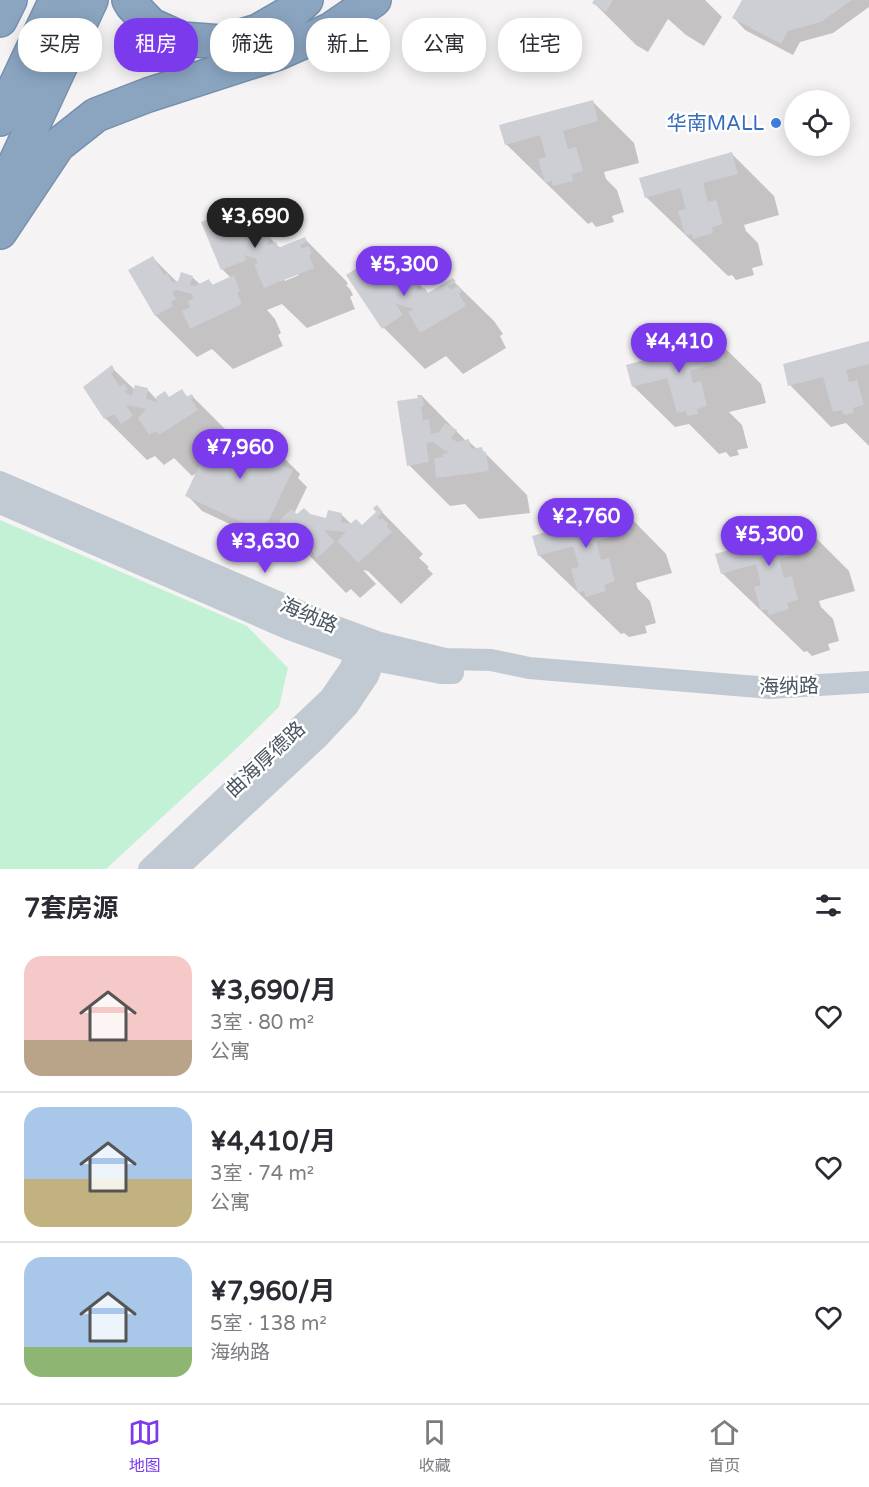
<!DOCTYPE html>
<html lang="zh">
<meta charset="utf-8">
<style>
:root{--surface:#fff;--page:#f7f7f7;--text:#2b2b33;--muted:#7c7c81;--line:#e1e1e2;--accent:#7c3aed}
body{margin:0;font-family:"Varela Round","Noto Sans SC",sans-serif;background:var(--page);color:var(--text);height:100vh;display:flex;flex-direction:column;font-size:22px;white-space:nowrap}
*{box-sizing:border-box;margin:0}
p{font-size:20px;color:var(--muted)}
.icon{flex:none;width:33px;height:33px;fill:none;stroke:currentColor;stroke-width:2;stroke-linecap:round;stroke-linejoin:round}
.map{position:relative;height:869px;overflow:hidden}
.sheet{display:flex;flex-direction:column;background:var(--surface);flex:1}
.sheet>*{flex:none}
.top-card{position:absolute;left:18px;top:18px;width:834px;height:54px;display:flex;gap:12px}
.buttons{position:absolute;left:784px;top:90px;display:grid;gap:12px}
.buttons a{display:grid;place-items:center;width:66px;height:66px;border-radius:50%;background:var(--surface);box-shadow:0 3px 15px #0003;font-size:30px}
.price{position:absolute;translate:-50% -51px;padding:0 14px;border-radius:21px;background:var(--accent);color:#fff;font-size:20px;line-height:39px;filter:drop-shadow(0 2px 3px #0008)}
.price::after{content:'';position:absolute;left:50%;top:36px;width:18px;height:14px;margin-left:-9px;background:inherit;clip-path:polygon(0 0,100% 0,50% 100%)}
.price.active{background:#222;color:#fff}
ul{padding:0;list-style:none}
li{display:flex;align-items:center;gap:18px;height:150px;padding:0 24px}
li+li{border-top:2px solid var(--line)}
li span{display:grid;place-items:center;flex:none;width:168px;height:120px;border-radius:18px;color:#555}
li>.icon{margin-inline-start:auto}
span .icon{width:72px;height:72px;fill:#fffc;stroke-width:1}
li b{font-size:26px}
h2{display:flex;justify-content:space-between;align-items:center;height:72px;padding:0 24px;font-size:26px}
.pill{padding:0 21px;border-radius:24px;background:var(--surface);box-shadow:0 3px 15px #0003;font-size:21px;line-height:54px}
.pill.active{background:var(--accent);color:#fff}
.dock{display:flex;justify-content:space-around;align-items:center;height:84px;border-top:2px solid var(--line);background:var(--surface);font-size:16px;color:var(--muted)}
.dock a{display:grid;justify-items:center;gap:3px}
.dock .active{color:var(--accent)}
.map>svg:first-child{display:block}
.green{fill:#c3f1d5}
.shadow{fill:#0003;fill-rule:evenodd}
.building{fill:#cdcfd5}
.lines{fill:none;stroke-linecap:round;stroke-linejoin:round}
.highway-casing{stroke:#7690ad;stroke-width:36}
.minor{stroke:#c1cad2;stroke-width:22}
.highway{stroke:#8ba5c1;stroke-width:33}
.shop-dot{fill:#3f7fe0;stroke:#fff;stroke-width:2}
.labels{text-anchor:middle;stroke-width:5;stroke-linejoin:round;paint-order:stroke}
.shop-label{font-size:20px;fill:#366cbe;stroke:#fff;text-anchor:end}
.street-label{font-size:20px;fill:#4a5661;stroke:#fff}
</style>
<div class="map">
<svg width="869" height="869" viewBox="0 0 869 869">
<rect width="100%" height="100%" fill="#f5f3f3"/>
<!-- green -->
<polygon class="green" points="0,520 247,626 288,668 279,707 237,748 106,869 0,869"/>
<!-- shadow -->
<g class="shadow">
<polygon points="596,0 705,0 722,17 704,46 686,35 668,19 648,52 636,45 594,3"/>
<polygon points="743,0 869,0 869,7 833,33 800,42 793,55 745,30 734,18"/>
<polygon points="592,101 634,143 639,163 604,172 606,179 617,190 624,212 612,216 614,222 596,227 592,222 588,224 506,144"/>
<polygon points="732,154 774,196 779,215 744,225 746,231 758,243 763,265 752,268 754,275 736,280 732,275 728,276 646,197"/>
<path d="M 238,208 L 266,236 L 270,238 L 281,249 L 305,239 L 346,281 L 348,284 L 346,285 L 350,289 L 353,295 L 350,297 L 355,309 L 307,328 L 282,304 L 267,310 L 275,319 L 281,333 L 278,335 L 283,346 L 233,369 L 212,349 L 197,357 L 156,316 L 130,270 L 153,258 L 179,284 L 192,277 L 201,285 L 209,281 L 214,286 L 231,278 L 223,270 L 202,223 ZM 297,273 L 299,275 L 285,281 L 284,278 Z"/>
<polygon points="373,259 398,284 418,283 429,294 452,280 494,321 503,334 500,336 506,348 463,374 446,356 425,369 384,328"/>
<polygon points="719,342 761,384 766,403 729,412 742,425 748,448 737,450 739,455 730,457 726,452 719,454 689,424 675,427 633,386"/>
<polygon points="869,343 869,446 846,423 831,427 790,385"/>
<polygon points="111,367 135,390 136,387 148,390 156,399 170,398 181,391 189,398 192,396 227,431 284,458 300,474 298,478 307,487 294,514 327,520 342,515 352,525 362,527 378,512 377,507 423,554 419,558 429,567 427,568 433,574 401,604 368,571 363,570 376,584 360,598 351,589 346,593 305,551 287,529 279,547 202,511 187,495 198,472 192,476 174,458 164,465 155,456 147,460 105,418"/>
<polygon points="422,396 466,441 468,441 477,449 481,449 527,495 530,513 479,519 465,504 450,506 409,465 420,399"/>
<polygon points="625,512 666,554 672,573 636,583 638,589 650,601 656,623 645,626 647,633 629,637 624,633 621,634 539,555"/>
<polygon points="808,530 849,571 855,591 819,601 821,607 833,619 839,641 828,644 830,650 812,656 807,651 804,652 722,573"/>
</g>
<!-- building -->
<g class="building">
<polygon points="594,0 613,0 606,12 592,3"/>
<polygon points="742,0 852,0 821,22 788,31 781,44 732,18"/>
<polygon points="593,100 598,121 563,131 568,149 576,147 583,171 572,174 573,181 553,186 552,181 545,183 538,159 546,157 540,135 505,145 499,125"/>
<polygon points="732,152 738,174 703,183 708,202 716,200 723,224 712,227 713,233 693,239 692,234 685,235 678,211 686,209 680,188 645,198 639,178"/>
<polygon points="238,206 243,217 237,219 246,240 252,228 271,236 267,245 276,242 278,248 305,237 307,242 300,245 301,249 309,246 312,254 309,255 314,268 264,288 254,264 258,263 256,259 244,255 247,260 221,270 201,222"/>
<polygon points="153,256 164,275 167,273 172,282 178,281 181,272 193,276 190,285 195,286 209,279 212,285 234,275 240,291 237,293 242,304 190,329 182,311 190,307 188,301 194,298 192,294 176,290 172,292 176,299 171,302 173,306 155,316 128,270"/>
<polygon points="374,257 395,289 398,277 419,281 417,292 424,287 428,293 453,278 456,282 448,286 451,290 458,285 462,292 459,294 466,306 420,333 408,312 414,309 396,304 403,315 382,329 346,275"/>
<polygon points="720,340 725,361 690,371 693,383 701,381 707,406 697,409 698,414 687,416 686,411 677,413 667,378 632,387 626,365"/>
<polygon points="869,341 869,364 846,370 849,382 857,380 864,405 853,408 854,413 844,415 842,410 833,412 823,377 788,386 783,364"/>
<polygon points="112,365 115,371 111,373 120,387 124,384 128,389 125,391 127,394 132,396 135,385 148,388 146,399 157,402 156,397 165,391 169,397 182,389 187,397 192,394 194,398 191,399 198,410 159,435 156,431 149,435 138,418 146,409 126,405 133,416 121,424 114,414 104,419 83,387"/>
<polygon points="417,395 422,395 424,406 421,407 423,420 429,419 431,434 439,432 445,423 457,430 451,438 457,442 469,439 471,449 482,447 483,451 486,452 489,471 436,478 434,458 443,457 442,454 448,453 433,442 426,443 429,462 407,466 397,401 418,398"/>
<polygon points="228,430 285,457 282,465 293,470 263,532 185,496 213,436 222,441"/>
<polygon points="377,505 383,512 377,517 380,520 382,518 388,524 387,526 392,532 358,563 337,541 346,532 324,530 335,542 317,558 309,547 304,552 279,521 291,509 297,514 304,508 310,514 326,518 328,510 342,513 341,522 350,524 356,519 362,525 376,512 373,508"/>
<polygon points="625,510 631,532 596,541 601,560 609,558 615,581 604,585 606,591 586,597 584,591 578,593 571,569 579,567 573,546 538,556 532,536"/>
<polygon points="808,528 814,550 779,559 784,578 792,576 798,600 787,603 789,609 769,615 767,609 761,611 754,587 761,585 756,564 721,574 715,554"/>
</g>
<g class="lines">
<defs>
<g id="highway">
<polyline points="129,0 132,5 151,25 182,39 221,42 258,31 296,9 306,0"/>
<polyline points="0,20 10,0"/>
<polyline points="0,119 56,0"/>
<polyline points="0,196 91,0"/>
<polyline points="0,232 58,145 96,115 148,95 278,53 330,30 374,0"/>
</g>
</defs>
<!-- highway casing -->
<use href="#highway" class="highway-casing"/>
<!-- minor -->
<g class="minor">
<polyline points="0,482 331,625 380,643 445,659 491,660 529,668 770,688 869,682"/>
<polyline points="0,503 289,629 374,660 441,673 453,673"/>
<polyline points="149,869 330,698 350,669 361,642"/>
<polyline points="177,869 318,738 348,706 368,676 379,646"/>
</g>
<!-- highway -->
<use href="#highway" class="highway"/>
</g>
<!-- markers -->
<circle class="shop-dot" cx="776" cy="123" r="6"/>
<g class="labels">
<!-- shop labels -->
<g class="shop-label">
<text x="764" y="130">华南MALL</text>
</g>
<!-- street labels -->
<g class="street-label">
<text transform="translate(309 615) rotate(23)" y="7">海纳路</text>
<text transform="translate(789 686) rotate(-1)" y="7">海纳路</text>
<text transform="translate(265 759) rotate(-43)" y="7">曲海厚德路</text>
</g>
</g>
</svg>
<div class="buttons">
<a><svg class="icon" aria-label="locate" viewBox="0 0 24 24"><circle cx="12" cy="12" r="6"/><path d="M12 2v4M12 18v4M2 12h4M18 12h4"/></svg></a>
</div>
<b class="price active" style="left:255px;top:249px">¥3,690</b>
<b class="price" style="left:404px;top:297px">¥5,300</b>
<b class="price" style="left:679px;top:374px">¥4,410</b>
<b class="price" style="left:240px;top:480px">¥7,960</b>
<b class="price" style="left:586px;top:549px">¥2,760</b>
<b class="price" style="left:769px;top:567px">¥5,300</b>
<b class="price" style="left:265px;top:574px">¥3,630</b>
<div class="top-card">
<a class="pill">买房</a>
<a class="pill active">租房</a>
<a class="pill">筛选</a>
<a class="pill">新上</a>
<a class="pill">公寓</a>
<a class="pill">住宅</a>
</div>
</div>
<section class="sheet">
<h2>7套房源<svg class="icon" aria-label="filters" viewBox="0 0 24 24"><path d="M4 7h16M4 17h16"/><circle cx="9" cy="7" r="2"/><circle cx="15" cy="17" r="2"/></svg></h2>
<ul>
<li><span style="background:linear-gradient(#f6c9c9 70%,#b9a48a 0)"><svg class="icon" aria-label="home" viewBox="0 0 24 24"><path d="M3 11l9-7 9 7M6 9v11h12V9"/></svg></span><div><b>¥3,690/月</b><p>3室 · 80 m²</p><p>公寓</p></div><svg class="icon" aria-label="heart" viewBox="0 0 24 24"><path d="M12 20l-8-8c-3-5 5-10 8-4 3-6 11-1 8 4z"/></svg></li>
<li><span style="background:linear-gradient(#a9c7e8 60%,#c2b280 0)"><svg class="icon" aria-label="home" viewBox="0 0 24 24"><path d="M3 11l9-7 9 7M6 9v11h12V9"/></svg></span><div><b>¥4,410/月</b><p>3室 · 74 m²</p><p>公寓</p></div><svg class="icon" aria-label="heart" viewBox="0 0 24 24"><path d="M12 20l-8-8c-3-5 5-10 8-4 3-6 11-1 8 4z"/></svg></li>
<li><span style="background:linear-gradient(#a9c7e8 75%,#8fb573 0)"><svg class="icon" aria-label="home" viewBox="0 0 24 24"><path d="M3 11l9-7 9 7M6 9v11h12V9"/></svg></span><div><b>¥7,960/月</b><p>5室 · 138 m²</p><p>海纳路</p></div><svg class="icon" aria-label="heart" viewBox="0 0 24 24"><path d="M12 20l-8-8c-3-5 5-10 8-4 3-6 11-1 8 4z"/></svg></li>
</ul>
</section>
<nav class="dock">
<a class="active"><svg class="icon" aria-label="map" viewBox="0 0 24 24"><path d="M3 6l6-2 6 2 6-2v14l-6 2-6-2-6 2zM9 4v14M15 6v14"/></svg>地图</a>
<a><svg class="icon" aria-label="saved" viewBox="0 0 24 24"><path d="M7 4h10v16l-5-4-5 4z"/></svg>收藏</a>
<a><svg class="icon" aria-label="home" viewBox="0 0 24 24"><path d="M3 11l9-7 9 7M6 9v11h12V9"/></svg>首页</a>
</nav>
